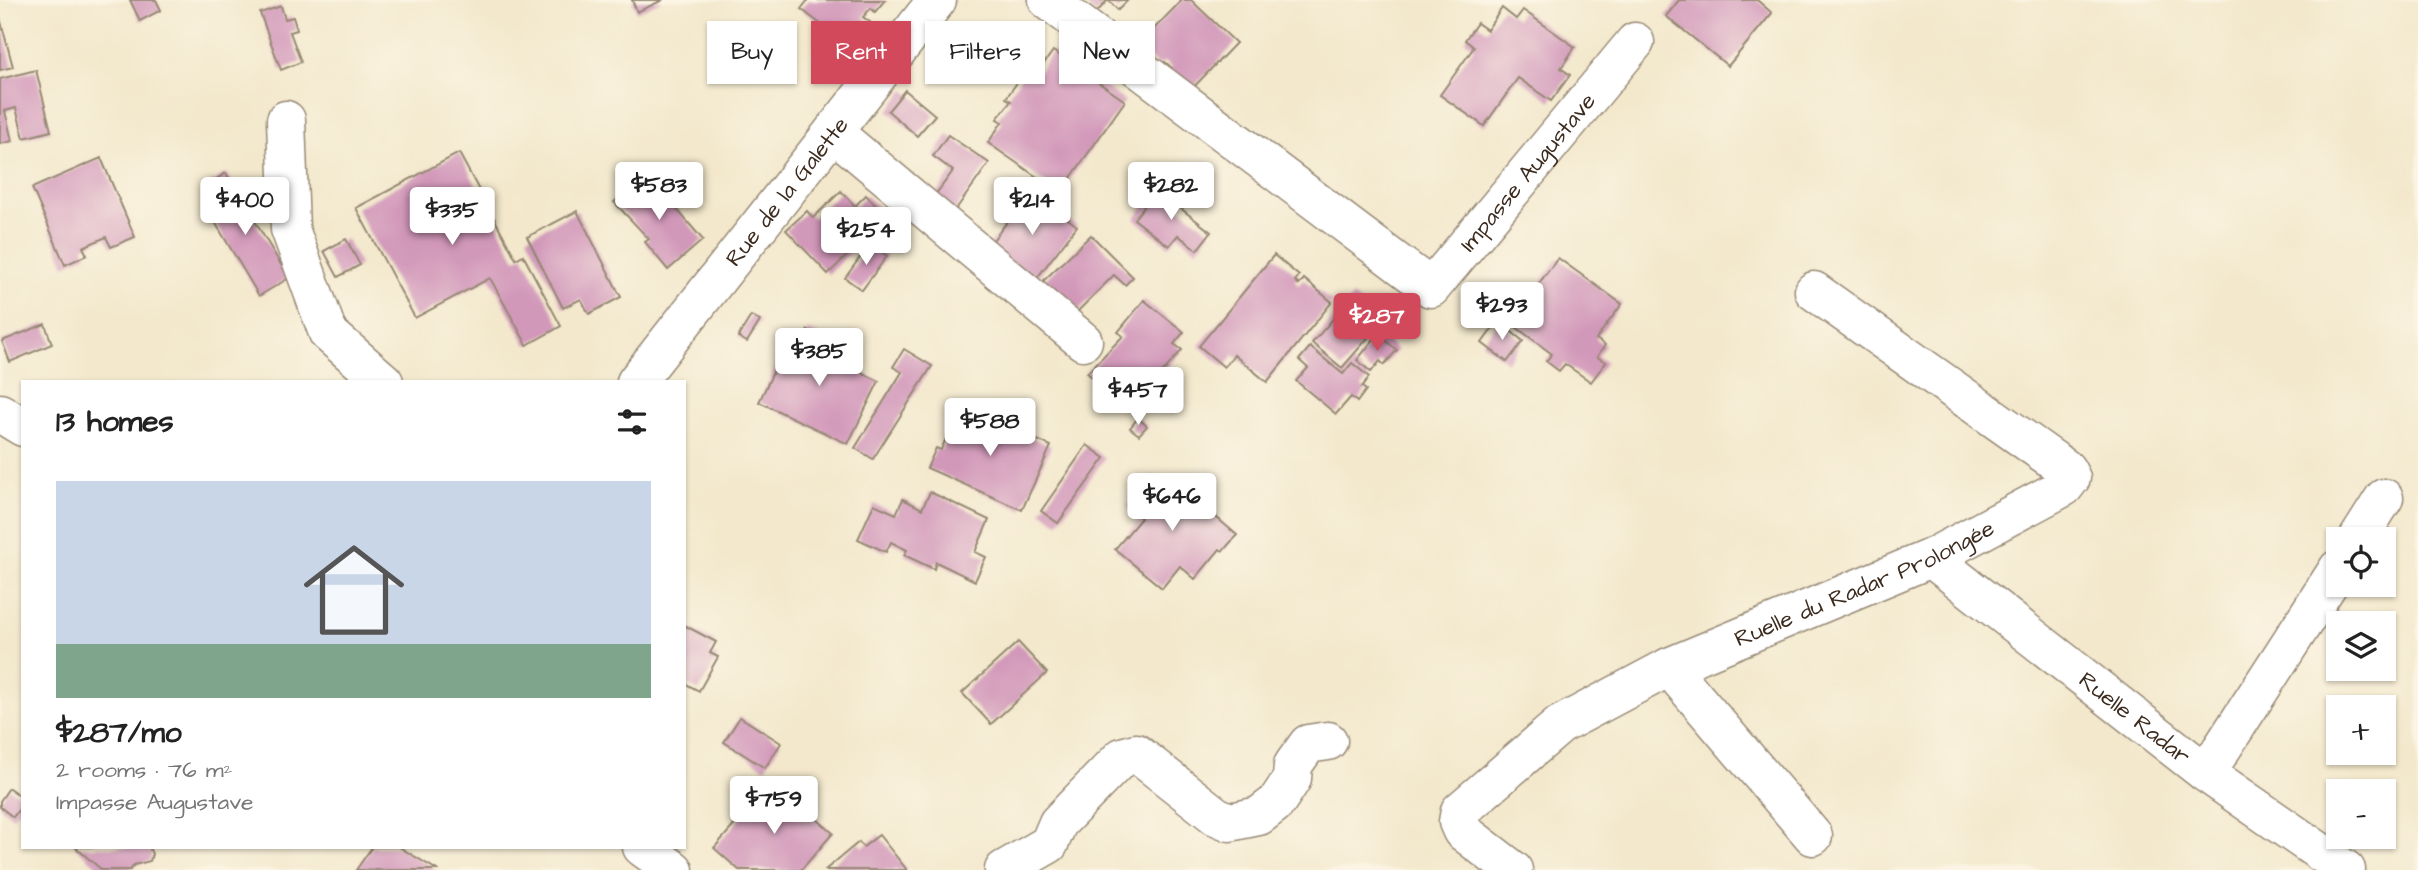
<!DOCTYPE html>
<meta charset="utf-8">
<style>
:root{--surface:#fff;--page:#f6f6f6;--text:#222;--muted:#767676;--line:#e0e0e0;--accent:#d1495b}
body{margin:0;font-family:"Architects Daughter",sans-serif;background:var(--page);color:var(--text);height:100vh;display:flex;flex-direction:column;font-size:26px;white-space:nowrap}
*{box-sizing:border-box;margin:0}
p{font-size:23px;color:var(--muted)}
.icon{flex:none;width:38px;height:38px;fill:none;stroke:currentColor;stroke-width:2;stroke-linecap:round;stroke-linejoin:round}
.map{position:relative;flex:1;overflow:hidden}
.details{position:absolute;left:21px;top:380px;width:665px;height:469px;display:flex;flex-direction:column;background:var(--surface);border-radius:0px;box-shadow:0 2px 5px #0004}
.details>*{flex:none}
.guide{position:absolute;left:707px;top:21px;width:665px;height:63px;display:flex;gap:14px}
.buttons{position:absolute;left:2326px;top:527px;display:grid;gap:14px}
.buttons a{display:grid;place-items:center;width:70px;height:70px;border-radius:0px;background:var(--surface);box-shadow:0 2px 5px #0004;font-size:35px}
.price{position:absolute;translate:-50% -60px;padding:0 16px;border-radius:7px;background:#fff;color:#222;font-size:23px;line-height:46px;filter:drop-shadow(0 2px 4px #0008)}
.price::after{content:'';position:absolute;left:50%;top:42px;width:21px;height:16px;margin-left:-10px;background:inherit;clip-path:polygon(0 0,100% 0,50% 100%)}
.price.on{background:var(--accent);color:#fff}
ul{padding:0;list-style:none}
li{display:grid;align-content:center;gap:14px;height:371px;padding:0 35px}
li+li{border-top:2px solid var(--line)}
li span{display:grid;place-items:center;height:217px;border-radius:0px;color:#555}
li>.icon{margin-inline-start:auto}
span .icon{width:126px;height:126px;fill:#fffc;stroke-width:1}
li b{font-size:30px}
h2{display:flex;justify-content:space-between;align-items:center;height:84px;padding:0 35px;font-size:30px}
.chip{padding:0 24px;border-radius:0px;background:var(--surface);box-shadow:0 2px 5px #0004;font-size:24px;line-height:63px}
.chip.on{background:var(--accent);color:#fff}
.map>svg:first-child{display:block}
.building{fill:#d298ba}
.lines{fill:none;stroke-linecap:round;stroke-linejoin:round}
.minor-casing{stroke:#978975;stroke-width:41}
.minor{stroke:#fff;stroke-width:38}
.labels{text-anchor:middle;stroke-width:5;stroke-linejoin:round;paint-order:stroke}
.street-label{font-size:23px;fill:#3b2a1e;stroke:#fcf5e5}
</style>
<div class="map">
<svg width="2418" height="870" viewBox="0 0 2418 870">
<rect width="100%" height="100%" fill="#fcf5e5"/>
<filter id="ink" filterUnits="userSpaceOnUse"><feTurbulence type="fractalNoise" baseFrequency=".0143" numOctaves="2"/><feDisplacementMap in="SourceGraphic" scale="14" xChannelSelector="R" yChannelSelector="G"/><feConvolveMatrix kernelMatrix="1 2 1 2 8 2 1 2 1" color-interpolation-filters="sRGB"/></filter>
<filter id="wash" filterUnits="userSpaceOnUse"><feTurbulence type="fractalNoise" baseFrequency=".00686" numOctaves="4" result="noise"/><feDisplacementMap in="SourceGraphic" scale="28" xChannelSelector="R" yChannelSelector="G"/><feGaussianBlur stdDeviation="1.57" result="paint"/><feColorMatrix in="noise" values="0 0 0 0 0 0 0 0 0 0 0 0 0 0 0 0 0 1.4 0 .05"/><feComposite in="paint" operator="in"/></filter>
<g filter="url(#wash)">
<rect width="100%" height="100%" fill="#f3e8cc"/>
<g id="blocks">
<!-- building -->
<g class="building">
<polygon points="130,0 156,0 161,10 140,21"/>
<polygon points="632,0 663,0 637,12"/>
<polygon points="808,0 885,0 875,12 871,8 863,17 871,23 852,48 801,9"/>
<polygon points="1080,0 1128,0 1118,10 1108,0 1095,14"/>
<polygon points="1182,0 1191,0 1236,43 1188,93 1167,73 1172,68 1165,62 1157,65 1140,48 1143,40"/>
<polygon points="1679,0 1757,0 1772,13 1728,66 1666,16"/>
<polygon points="281,6 285,19 293,17 297,30 290,32 301,62 281,70 260,13"/>
<polygon points="1502,8 1516,19 1523,10 1575,47 1561,68 1570,75 1551,101 1518,78 1484,126 1440,95 1474,47 1465,40 1477,23 1487,30"/>
<polygon points="0,18 13,67 0,70"/>
<polygon points="1053,51 1125,101 1060,193 988,143 1002,122 997,119 1011,101 1006,98 1024,73 1033,79"/>
<polygon points="36,70 51,131 24,138 16,108 5,111 12,141 0,144 0,79"/>
<polygon points="905,90 935,115 917,136 888,111"/>
<polygon points="948,135 989,163 954,212 933,198 953,171 933,156"/>
<polygon points="459,153 516,259 523,255 561,326 527,345 490,278 415,318 356,208"/>
<polygon points="101,158 135,237 111,247 106,237 83,247 87,255 65,265 32,188"/>
<polygon points="226,173 289,278 259,296 209,212 220,207 207,185"/>
<polygon points="647,174 703,240 668,270 645,242 649,239 614,202"/>
<polygon points="1157,190 1211,232 1197,250 1178,235 1169,246 1134,219"/>
<polygon points="841,191 855,206 866,195 887,217 828,274 786,230 807,211 813,218"/>
<polygon points="1031,191 1077,226 1033,283 987,248"/>
<polygon points="577,211 621,297 589,314 581,299 563,308 527,237"/>
<polygon points="1091,235 1133,277 1125,285 1114,275 1072,317 1039,285"/>
<polygon points="346,239 360,265 338,277 324,251"/>
<polygon points="870,244 887,256 862,290 845,278"/>
<polygon points="1274,255 1299,276 1295,281 1299,285 1304,279 1332,302 1267,382 1234,355 1224,367 1199,346"/>
<polygon points="1558,258 1622,304 1596,339 1605,345 1597,357 1606,362 1591,382 1565,364 1559,371 1546,361 1552,354 1516,327 1526,313 1516,306 1525,295 1528,298"/>
<polygon points="1353,296 1373,314 1364,324 1373,332 1342,368 1312,343"/>
<polygon points="1144,300 1184,332 1174,344 1182,350 1156,380 1152,377 1135,397 1116,381 1108,390 1087,373 1123,336 1118,332"/>
<polygon points="751,316 760,321 747,342 738,337"/>
<polygon points="1498,321 1523,341 1507,362 1482,343"/>
<polygon points="45,324 52,344 10,362 2,341"/>
<polygon points="808,330 839,344 832,358 879,381 848,444 759,402 789,338 801,344"/>
<polygon points="1378,334 1397,350 1384,365 1380,361 1371,372 1357,360"/>
<polygon points="1310,347 1343,374 1352,363 1369,377 1362,387 1366,390 1357,402 1351,397 1336,414 1296,381 1308,368 1299,360"/>
<polygon points="904,349 932,366 873,459 855,448 902,372 893,367"/>
<polygon points="960,406 1051,446 1022,510 927,468 936,448 941,450"/>
<polygon points="1138,418 1147,426 1139,435 1130,428"/>
<polygon points="1087,445 1105,458 1058,523 1041,511"/>
<polygon points="1153,475 1169,489 1175,482 1237,535 1223,551 1220,549 1195,579 1180,566 1162,588 1115,549 1141,518 1127,506"/>
<polygon points="930,492 989,520 975,552 986,557 975,581 936,562 934,569 904,555 907,550 891,542 886,552 858,539 874,504 896,514 903,499 922,509"/>
<polygon points="684,625 716,642 710,653 718,657 699,691 684,683"/>
<polygon points="1018,642 1047,673 991,724 962,693"/>
<polygon points="740,717 781,743 765,768 724,742"/>
<polygon points="9,788 23,798 23,804 13,817 0,807 0,801"/>
<polygon points="781,788 833,833 801,870 739,870 714,848 761,795 769,802"/>
<polygon points="879,835 907,870 825,870 859,842 863,847"/>
<polygon points="75,847 149,847 152,854 150,861 134,865 130,870 102,870"/>
<polygon points="372,847 399,847 437,870 356,870"/>
</g>
</g>
</g>
<g filter="url(#ink)">
<use href="#blocks" fill-opacity="0" stroke="#978975" stroke-width="2"/>
<g class="lines">
<defs>
<g id="minor">
<path id="s1" d="M 1048,0 L 1431,288 L 1635,42"/>
<polyline points="286,120 290,229 328,333 384,382"/>
<polyline points="833,132 1083,341"/>
<path id="s2" d="M 636,382 L 937,0"/>
<polyline points="0,413 23,427"/>
<polyline points="2358,539 2384,498"/>
<path id="s3" d="M 1931,558 L 2206,773 L 2346,870"/>
<polyline points="1669,667 1813,836"/>
<polyline points="2206,773 2338,569"/>
<polyline points="642,847 674,870"/>
<polyline points="1004,870 1049,844 1058,823 1122,757 1136,753 1216,816 1230,822 1259,816 1276,803 1292,779 1293,765 1308,744 1328,741"/>
<path id="s4" d="M 1513,870 L 1462,831 L 1458,822 L 1460,811 L 1560,725 L 1669,667 L 1931,558 L 2064,487 L 2071,478 L 2066,469 L 1814,291"/>
</g>
</defs>
<!-- minor casing -->
<use href="#minor" class="minor-casing"/>
<!-- minor -->
<use href="#minor" class="minor"/>
</g>
</g>
<g class="labels">
<!-- street labels -->
<g class="street-label">
<text dy="8" stroke="none"><textPath href="#s1" startOffset="630">Impasse Augustave</textPath></text>
<text dy="8" stroke="none"><textPath href="#s2" startOffset="243">Rue de la Galette</textPath></text>
<text dy="8" stroke="none"><textPath href="#s4" startOffset="553">Ruelle du Radar Prolongée</textPath></text>
<text dy="8" stroke="none"><textPath href="#s3" startOffset="259">Ruelle Radar</textPath></text>
</g>
</g>
</svg>
<div class="buttons">
<a><svg class="icon" aria-label="locate" viewBox="0 0 24 24"><circle cx="12" cy="12" r="6"/><path d="M12 2v4M12 18v4M2 12h4M18 12h4"/></svg></a>
<a><svg class="icon" aria-label="layers" viewBox="0 0 24 24"><path d="M12 4l9 5-9 5-9-5zM3 14l9 5 9-5"/></svg></a>
<a>+</a>
<a>−</a>
</div>
<b class="price" style="left:659px;top:222px">$583</b>
<b class="price" style="left:1171px;top:222px">$282</b>
<b class="price" style="left:245px;top:237px">$400</b>
<b class="price" style="left:1032px;top:237px">$214</b>
<b class="price" style="left:452px;top:247px">$335</b>
<b class="price" style="left:866px;top:267px">$254</b>
<b class="price" style="left:1502px;top:342px">$293</b>
<b class="price on" style="left:1377px;top:353px">$287</b>
<b class="price" style="left:819px;top:388px">$385</b>
<b class="price" style="left:1138px;top:427px">$457</b>
<b class="price" style="left:990px;top:458px">$588</b>
<b class="price" style="left:1172px;top:533px">$646</b>
<b class="price" style="left:774px;top:836px">$759</b>
<div class="guide">
<a class="chip">Buy</a>
<a class="chip on">Rent</a>
<a class="chip">Filters</a>
<a class="chip">New</a>
</div>
<section class="details">
<h2>13 homes<svg class="icon" aria-label="filters" viewBox="0 0 24 24"><path d="M4 7h16M4 17h16"/><circle cx="9" cy="7" r="2"/><circle cx="15" cy="17" r="2"/></svg></h2>
<ul>
<li><span style="background:linear-gradient(#c9d6e8 75%,#7fa58c 0)"><svg class="icon" aria-label="home" viewBox="0 0 24 24"><path d="M3 11l9-7 9 7M6 9v11h12V9"/></svg></span><div><b>$287/mo</b><p>2 rooms · 76 m²</p><p>Impasse Augustave</p></div></li>
</ul>
</section>
</div>
